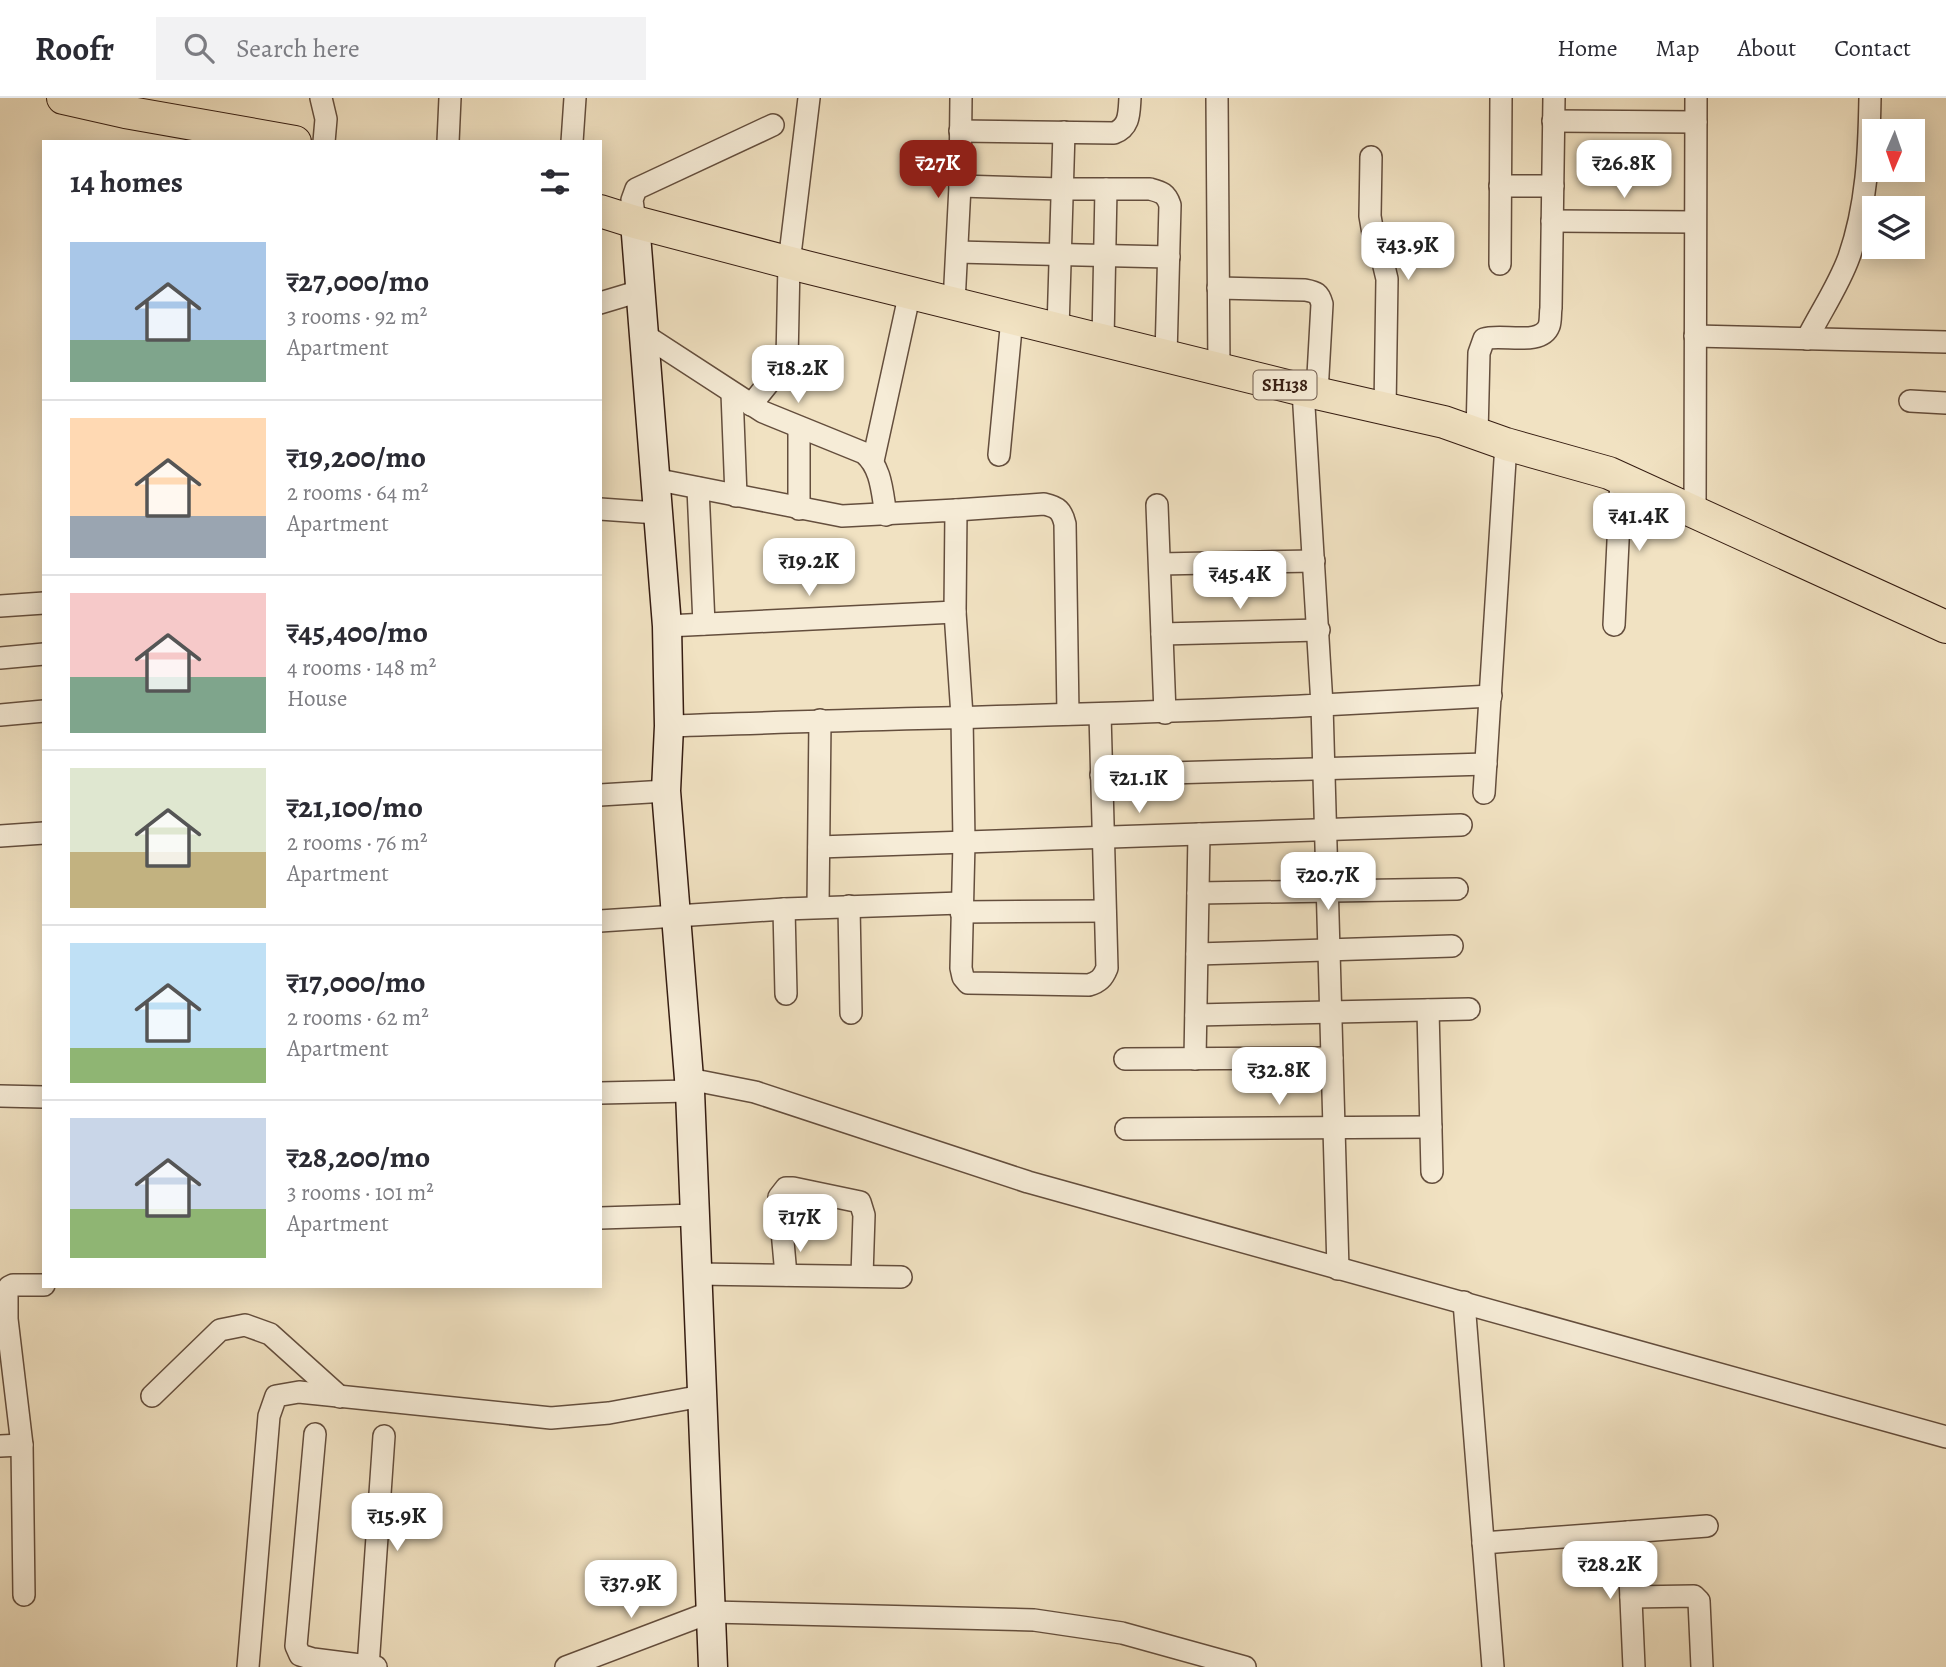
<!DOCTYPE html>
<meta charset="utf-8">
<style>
:root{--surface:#fff;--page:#f2f2f3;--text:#2b2b33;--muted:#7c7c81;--line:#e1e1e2;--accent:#8f2418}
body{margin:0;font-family:Alegreya,serif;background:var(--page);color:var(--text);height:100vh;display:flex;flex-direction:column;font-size:26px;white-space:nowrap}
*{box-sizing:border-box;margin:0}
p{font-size:23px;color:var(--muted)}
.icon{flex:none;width:38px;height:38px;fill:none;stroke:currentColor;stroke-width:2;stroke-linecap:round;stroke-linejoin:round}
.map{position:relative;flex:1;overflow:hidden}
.side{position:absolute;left:42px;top:42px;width:560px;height:1148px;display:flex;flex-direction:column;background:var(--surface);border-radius:0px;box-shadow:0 4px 18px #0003}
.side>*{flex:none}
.needle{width:46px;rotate:182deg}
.controls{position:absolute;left:1862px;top:21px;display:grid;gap:14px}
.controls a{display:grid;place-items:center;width:63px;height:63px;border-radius:0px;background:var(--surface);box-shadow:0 4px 18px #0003;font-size:35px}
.price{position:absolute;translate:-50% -60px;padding:0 16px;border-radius:14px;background:#fff;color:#222;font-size:23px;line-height:46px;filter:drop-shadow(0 2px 4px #0008)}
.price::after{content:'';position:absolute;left:50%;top:42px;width:21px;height:16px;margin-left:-10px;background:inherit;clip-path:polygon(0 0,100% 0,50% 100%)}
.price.current{background:var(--accent);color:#fff}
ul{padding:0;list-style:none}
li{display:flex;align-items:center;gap:21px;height:175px;padding:0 28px}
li+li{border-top:2px solid var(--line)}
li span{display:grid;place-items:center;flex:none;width:196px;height:140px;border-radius:0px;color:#555}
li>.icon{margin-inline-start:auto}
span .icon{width:84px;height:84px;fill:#fffc;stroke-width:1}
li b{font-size:30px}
h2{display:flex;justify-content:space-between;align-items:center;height:84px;padding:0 28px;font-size:30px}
header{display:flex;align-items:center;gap:42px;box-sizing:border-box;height:98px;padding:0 35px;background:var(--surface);border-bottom:2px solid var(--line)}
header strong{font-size:33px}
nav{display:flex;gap:38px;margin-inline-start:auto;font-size:24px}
.search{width:490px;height:63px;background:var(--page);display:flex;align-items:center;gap:18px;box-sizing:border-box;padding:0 24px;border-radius:0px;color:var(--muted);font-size:26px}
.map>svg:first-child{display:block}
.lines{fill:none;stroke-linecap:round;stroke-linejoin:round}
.street-casing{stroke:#644e3d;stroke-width:24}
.secondary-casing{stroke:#351c11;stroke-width:31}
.primary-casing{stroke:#351c11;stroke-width:34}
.street{stroke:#f6ecd7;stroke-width:21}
.secondary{stroke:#f6ecd7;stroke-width:28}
.primary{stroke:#f1e2c2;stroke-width:32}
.labels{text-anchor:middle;stroke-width:6;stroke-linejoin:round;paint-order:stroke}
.shield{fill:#f6ecd7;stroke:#6f5a4c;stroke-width:2}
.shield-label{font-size:18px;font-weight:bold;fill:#351c11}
</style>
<header>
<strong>Roofr</strong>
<div class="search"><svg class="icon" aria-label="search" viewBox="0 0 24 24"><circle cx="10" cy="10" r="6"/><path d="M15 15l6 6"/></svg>Search here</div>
<nav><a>Home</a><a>Map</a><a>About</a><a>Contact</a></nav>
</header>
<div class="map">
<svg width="1946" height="1569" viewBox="0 0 1946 1569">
<rect width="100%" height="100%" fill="#f1e2c2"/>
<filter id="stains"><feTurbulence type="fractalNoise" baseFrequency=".00286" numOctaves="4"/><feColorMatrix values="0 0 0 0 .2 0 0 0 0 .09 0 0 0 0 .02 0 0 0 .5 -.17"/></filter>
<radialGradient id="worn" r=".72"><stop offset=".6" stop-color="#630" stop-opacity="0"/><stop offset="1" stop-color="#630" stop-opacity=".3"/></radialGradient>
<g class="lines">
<defs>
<g id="street">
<polyline points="321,0 326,21 324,44"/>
<polyline points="1217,0 1219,271"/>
<polyline points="1553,23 1696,24"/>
<path d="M 960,33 L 1114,35 C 1130,29 1129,15 1130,0"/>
<polyline points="448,44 450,0"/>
<polyline points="572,44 575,0"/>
<polyline points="1371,59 1370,118 1375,147 1382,160 1387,181 1385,311"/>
<path d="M 960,88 L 1062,91 L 1150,91 C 1161,94 1166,95 1170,107 L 1166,258"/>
<polyline points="1500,88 1553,88"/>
<polyline points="1552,123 1695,124"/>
<polyline points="635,124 632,102 636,91 773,27"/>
<polyline points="957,154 1169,159"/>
<polyline points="1500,166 1501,0"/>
<path d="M 1218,190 L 1305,192 C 1316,194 1319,195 1322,206 L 1317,295"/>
<polyline points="600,205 640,193"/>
<polyline points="954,205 960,88 961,0"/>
<polyline points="1058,231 1064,34"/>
<path d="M 643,236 L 763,314 L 864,355 C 882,370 882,395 886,417"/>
<polyline points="1695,238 1946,244"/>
<path d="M 1807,241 C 1820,215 1839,187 1849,159 C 1867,107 1869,55 1870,0"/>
<polyline points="1103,242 1106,91"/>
<polyline points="732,295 736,398"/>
<polyline points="1910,303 1946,305"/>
<polyline points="751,307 787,262 789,165 809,0"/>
<path d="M 1477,336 L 1479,255 L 1484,241 C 1501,235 1541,249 1549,228 C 1551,223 1550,215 1551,210 L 1554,0"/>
<polyline points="999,357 1012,220"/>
<polyline points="873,363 910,194"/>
<path d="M 654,381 L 842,418 L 956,412 L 955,514 L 962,618 L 964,744 L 961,870 L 963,879 L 968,885 L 1089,887 C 1099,884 1103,880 1107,870 L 1100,616"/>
<polyline points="698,390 704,526"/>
<polyline points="1157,407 1165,615"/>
<polyline points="600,411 657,415"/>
<polyline points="799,411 799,330"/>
<path d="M 956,412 L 1044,406 C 1058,409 1062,413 1065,426 L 1068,616"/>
<polyline points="1695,415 1696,0"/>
<polyline points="1160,466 1314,463"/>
<polyline points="0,508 44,505"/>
<polyline points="1614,527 1621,381"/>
<polyline points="667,528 955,514"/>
<polyline points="1162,536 1319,532"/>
<polyline points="0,560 44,556"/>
<polyline points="0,617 44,613"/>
<path d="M 669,628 C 887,620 1104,618 1322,607 L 1303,292"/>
<polyline points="1101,677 1486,666"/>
<polyline points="1484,695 1506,346"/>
<polyline points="600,697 666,693"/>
<polyline points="0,738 44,735"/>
<polyline points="819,749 1461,727"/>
<polyline points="1198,795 1457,791"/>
<polyline points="849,808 851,915"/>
<polyline points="818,809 820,622"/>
<polyline points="784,811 786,896"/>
<polyline points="961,814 1105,813"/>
<polyline points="600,823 784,811 961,805"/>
<polyline points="1197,856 1452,848"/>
<polyline points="1428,912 1432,1074"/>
<polyline points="1196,917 1469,911"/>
<polyline points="1125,961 1332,960"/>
<polyline points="1195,961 1199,736"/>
<polyline points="689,981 755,994 1028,1084 1946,1339"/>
<polyline points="600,995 690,993"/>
<polyline points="0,998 44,999"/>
<polyline points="1126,1031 1431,1029"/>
<polyline points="600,1120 695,1117"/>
<polyline points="1338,1171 1322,607 1491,598"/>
<polyline points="697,1176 901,1179"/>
<polyline points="786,1177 779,1099 786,1090 793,1090 860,1104 864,1117 862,1178"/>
<polyline points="1464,1204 1493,1569"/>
<polyline points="152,1298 220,1232 245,1227 270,1236 340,1299"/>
<polyline points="315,1336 296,1548 300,1557 313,1561 376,1569"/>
<polyline points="0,1348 22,1347"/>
<polyline points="1628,1434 1634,1569"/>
<polyline points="1483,1445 1707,1428"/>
<polyline points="24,1497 22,1347 7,1221 7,1196 9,1189 13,1187 44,1187"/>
<polyline points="1631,1499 1694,1498 1699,1503 1702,1569"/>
<polyline points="248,1569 269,1318 276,1298 299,1294 551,1320 609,1315 702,1298"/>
<polyline points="368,1569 384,1338"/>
<polyline points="566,1569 711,1514 1034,1522 1122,1535 1245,1569"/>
</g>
<polyline id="secondary" points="635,124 667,528 669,628 666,693 690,993 713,1569"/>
<g id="primary">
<polyline points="63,0 125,14 295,44"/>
<polyline points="600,113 635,124 806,169 1303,292 1444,324 1506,346 1609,375 1946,529"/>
</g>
</defs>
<!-- street casing -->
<use href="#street" class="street-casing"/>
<!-- secondary casing -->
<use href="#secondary" class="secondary-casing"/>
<!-- primary casing -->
<use href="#primary" class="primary-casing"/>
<!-- street -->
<use href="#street" class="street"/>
<!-- secondary -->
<use href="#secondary" class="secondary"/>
<!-- primary -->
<use href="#primary" class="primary"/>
</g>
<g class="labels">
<!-- shield labels -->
<rect class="shield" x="1253.5" y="272.5" width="63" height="29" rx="5"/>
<g class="shield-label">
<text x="1285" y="293">SH138</text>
</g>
</g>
<rect width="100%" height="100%" filter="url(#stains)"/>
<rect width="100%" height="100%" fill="url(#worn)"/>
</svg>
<div class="controls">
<a><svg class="needle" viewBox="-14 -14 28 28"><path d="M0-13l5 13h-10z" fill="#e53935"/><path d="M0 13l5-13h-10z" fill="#7c7c81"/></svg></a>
<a><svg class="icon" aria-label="layers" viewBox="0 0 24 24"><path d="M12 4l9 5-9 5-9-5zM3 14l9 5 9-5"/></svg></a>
</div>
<b class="price current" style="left:938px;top:102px">₹27K</b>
<b class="price" style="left:1624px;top:102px">₹26.8K</b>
<b class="price" style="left:1408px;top:184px">₹43.9K</b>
<b class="price" style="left:798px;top:307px">₹18.2K</b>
<b class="price" style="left:1639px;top:455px">₹41.4K</b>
<b class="price" style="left:809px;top:500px">₹19.2K</b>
<b class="price" style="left:1240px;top:513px">₹45.4K</b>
<b class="price" style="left:1139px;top:717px">₹21.1K</b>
<b class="price" style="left:1328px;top:814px">₹20.7K</b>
<b class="price" style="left:1279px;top:1009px">₹32.8K</b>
<b class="price" style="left:800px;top:1156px">₹17K</b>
<b class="price" style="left:397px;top:1455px">₹15.9K</b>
<b class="price" style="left:1610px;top:1503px">₹28.2K</b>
<b class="price" style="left:631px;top:1522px">₹37.9K</b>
<section class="side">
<h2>14 homes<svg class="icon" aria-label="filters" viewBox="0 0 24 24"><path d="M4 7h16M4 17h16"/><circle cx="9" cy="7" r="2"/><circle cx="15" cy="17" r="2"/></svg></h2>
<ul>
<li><span style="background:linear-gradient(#a9c7e8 70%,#7fa58c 0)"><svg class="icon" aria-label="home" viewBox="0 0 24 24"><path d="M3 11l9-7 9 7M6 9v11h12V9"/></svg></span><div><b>₹27,000/mo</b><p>3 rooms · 92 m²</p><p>Apartment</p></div></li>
<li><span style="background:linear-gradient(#ffd9b3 70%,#9aa5b1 0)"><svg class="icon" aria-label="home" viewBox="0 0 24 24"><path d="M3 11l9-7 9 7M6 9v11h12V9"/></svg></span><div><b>₹19,200/mo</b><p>2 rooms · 64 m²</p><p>Apartment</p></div></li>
<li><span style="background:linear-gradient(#f6c9c9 60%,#7fa58c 0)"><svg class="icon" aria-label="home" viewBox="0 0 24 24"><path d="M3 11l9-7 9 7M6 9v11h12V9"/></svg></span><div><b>₹45,400/mo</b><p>4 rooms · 148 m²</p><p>House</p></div></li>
<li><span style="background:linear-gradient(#dfe7d0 60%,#c2b280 0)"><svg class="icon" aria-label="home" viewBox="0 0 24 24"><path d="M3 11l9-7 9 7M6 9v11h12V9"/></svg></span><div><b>₹21,100/mo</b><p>2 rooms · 76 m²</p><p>Apartment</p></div></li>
<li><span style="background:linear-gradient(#bfe0f5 75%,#8fb573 0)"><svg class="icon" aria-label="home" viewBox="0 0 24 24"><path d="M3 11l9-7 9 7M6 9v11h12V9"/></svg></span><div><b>₹17,000/mo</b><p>2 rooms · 62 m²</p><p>Apartment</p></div></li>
<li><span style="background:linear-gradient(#c9d6e8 65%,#8fb573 0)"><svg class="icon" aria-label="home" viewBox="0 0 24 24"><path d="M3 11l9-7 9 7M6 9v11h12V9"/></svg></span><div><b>₹28,200/mo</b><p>3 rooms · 101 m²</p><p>Apartment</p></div></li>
</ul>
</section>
</div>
